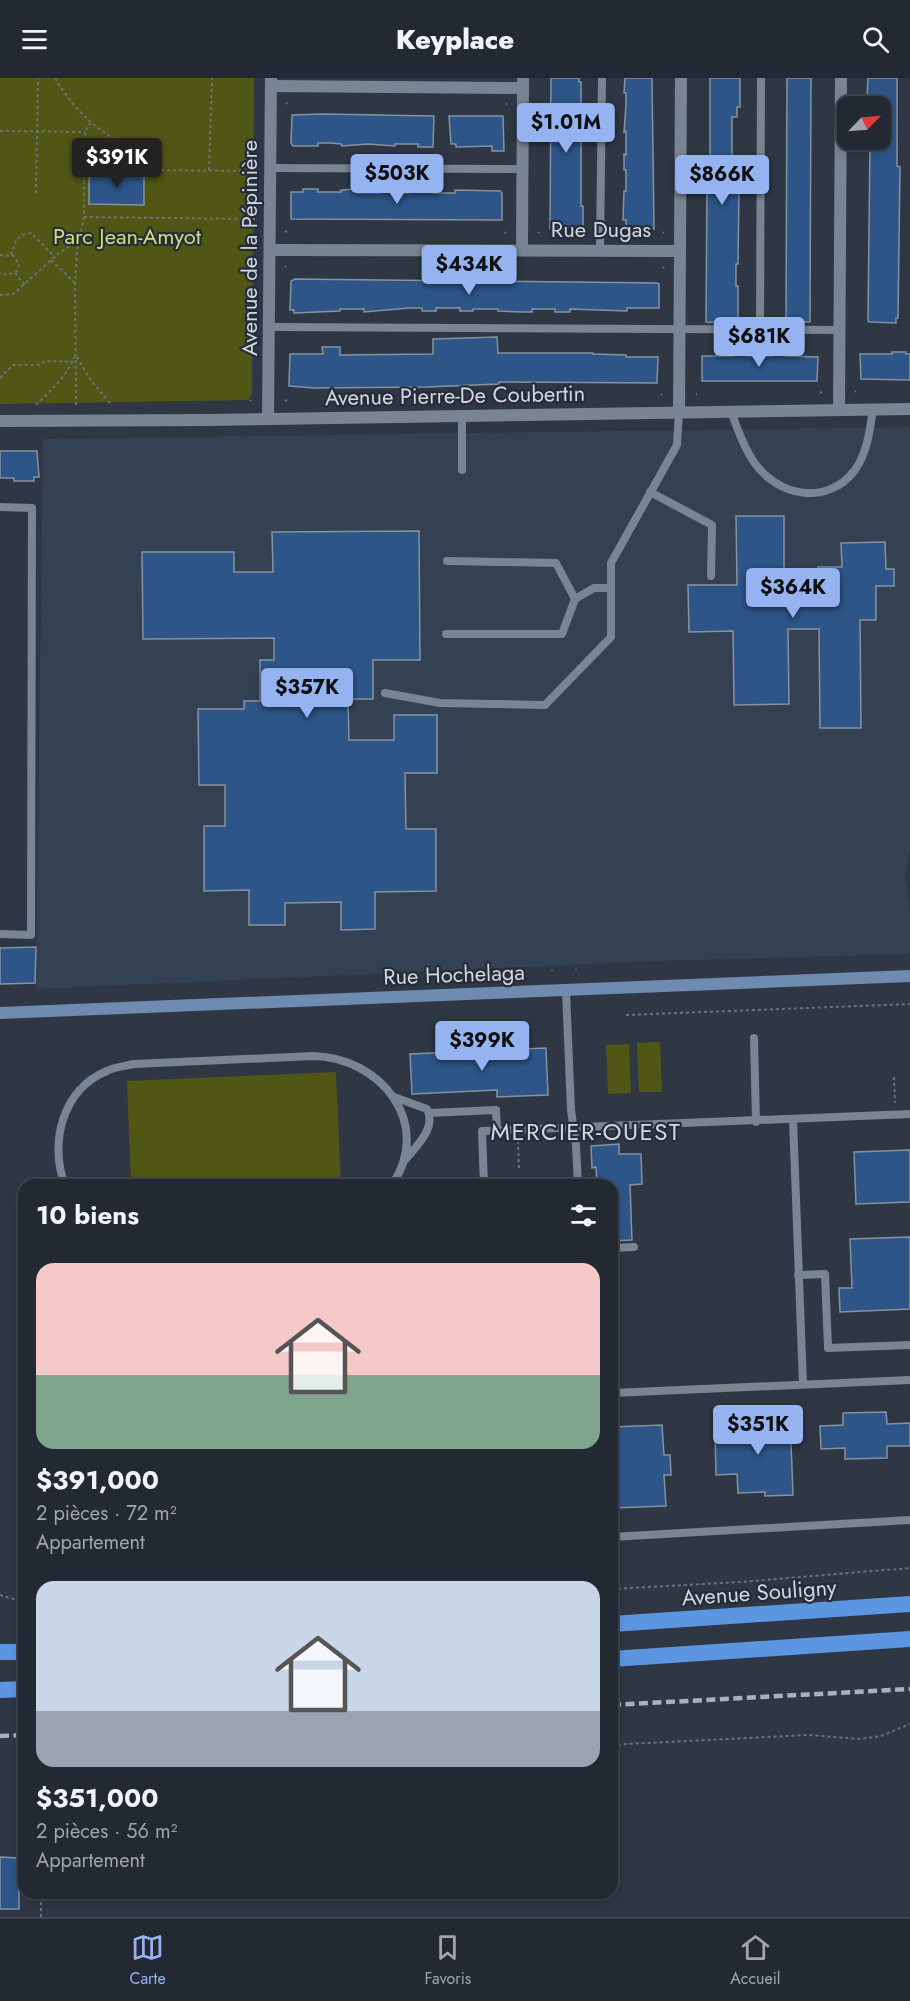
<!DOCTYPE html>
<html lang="fr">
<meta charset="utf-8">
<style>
:root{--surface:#222932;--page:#2a313a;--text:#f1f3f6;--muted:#a2a6ac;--line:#3f454d;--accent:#95b2f1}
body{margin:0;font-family:Jost,sans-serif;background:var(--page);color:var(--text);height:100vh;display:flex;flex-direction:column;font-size:22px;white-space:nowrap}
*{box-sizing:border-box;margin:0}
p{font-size:20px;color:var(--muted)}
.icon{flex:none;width:33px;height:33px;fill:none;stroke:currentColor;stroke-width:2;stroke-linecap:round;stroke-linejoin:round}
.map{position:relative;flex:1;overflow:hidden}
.panel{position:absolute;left:18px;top:1101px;width:600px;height:720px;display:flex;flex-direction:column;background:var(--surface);border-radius:18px;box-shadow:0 3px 9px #0003,0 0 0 2px var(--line)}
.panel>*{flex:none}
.needle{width:39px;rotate:65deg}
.buttons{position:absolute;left:837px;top:18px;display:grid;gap:12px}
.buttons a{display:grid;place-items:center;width:54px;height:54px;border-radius:12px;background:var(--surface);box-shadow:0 3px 9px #0003,0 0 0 2px var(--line);font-size:30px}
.price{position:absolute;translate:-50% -51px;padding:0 14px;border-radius:6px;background:var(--accent);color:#111;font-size:20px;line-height:39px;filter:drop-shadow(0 2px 3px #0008)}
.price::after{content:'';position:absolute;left:50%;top:36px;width:18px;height:14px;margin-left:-9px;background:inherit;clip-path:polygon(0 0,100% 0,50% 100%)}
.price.selected{background:#222;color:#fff}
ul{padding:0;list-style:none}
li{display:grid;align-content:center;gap:12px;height:318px;padding:0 18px}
li span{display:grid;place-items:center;height:186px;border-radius:18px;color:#555}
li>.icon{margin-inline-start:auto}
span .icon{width:108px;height:108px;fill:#fffc;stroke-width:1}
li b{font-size:26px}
h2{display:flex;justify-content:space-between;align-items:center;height:72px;padding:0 18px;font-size:26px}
header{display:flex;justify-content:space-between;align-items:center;height:78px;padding:0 18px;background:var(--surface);font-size:27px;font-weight:800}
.menu{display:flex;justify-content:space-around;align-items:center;height:84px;border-top:2px solid var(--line);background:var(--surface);font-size:16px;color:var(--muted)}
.menu a{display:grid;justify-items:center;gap:3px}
.menu .selected{color:var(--accent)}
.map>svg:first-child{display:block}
.built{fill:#344153}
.green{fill:#505715}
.building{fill:#2d5588;stroke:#8792a0;stroke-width:1.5}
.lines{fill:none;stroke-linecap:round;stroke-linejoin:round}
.path{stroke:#6a727c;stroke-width:2;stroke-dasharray:3 3;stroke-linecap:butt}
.service{stroke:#7a8593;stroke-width:8}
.minor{stroke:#7a8593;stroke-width:12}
.tertiary{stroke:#7a8593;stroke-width:12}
.secondary{stroke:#6f8bb0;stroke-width:12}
.trunk{stroke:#5c95e0;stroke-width:16}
.rail{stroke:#abb1ba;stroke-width:4.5;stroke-dasharray:9 4.5;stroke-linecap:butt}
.labels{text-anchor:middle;stroke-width:4.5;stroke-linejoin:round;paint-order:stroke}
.street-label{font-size:22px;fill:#d2d8e0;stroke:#242d39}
.park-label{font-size:22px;fill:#d1de7a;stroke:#242d39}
.neighbourhood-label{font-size:24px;letter-spacing:1.5px;fill:#d2d8e0;stroke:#242d39}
</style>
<header><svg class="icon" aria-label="menu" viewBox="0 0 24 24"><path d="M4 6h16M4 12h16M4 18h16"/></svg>Keyplace<svg class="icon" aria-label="search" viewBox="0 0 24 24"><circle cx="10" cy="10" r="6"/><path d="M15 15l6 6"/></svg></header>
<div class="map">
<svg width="910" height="1839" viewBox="0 0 910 1839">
<rect width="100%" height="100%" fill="#2e3743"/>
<!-- built -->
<polygon class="built" points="910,349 910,772 905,794 910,833 910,876 660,883 36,911 43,361"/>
<!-- green -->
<g class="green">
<polygon points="0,0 254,0 252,316 248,322 0,326"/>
<polygon points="660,964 662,1014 639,1014 637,965"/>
<polygon points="629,966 631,1015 608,1016 606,967"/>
<polygon points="336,994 341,1107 131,1107 127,1003"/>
</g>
<!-- building -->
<g class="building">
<polygon points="551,0 579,0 579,4 581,4 581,128 583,128 583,148 580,150 550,150"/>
<polygon points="625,0 652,0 654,151 626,151 626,142 623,142 624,113 626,113 626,92 624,92 624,76 626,77 626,53 624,54 626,27 626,15 624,15"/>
<polygon points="710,0 740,0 740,29 737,29 737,39 732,39 732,113 739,113 738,186 736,186 736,208 738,208 738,242 735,242 735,245 706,244 707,111 710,111"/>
<polygon points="787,0 811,0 810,244 786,244"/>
<polygon points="868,0 897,0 897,88 900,89 898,240 896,240 896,245 870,244 868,243 870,62 880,62 880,28 870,28 870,22 867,20"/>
<polygon points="322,36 434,38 433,69 418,69 418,66 395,66 395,68 368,66 342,68 341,66 330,65 318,65 318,68 293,68 291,65 292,37"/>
<polygon points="449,38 503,38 504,73 492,73 492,68 456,69 456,66 451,66"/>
<polygon points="89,95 144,95 144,127 89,126"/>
<polygon points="303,111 318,111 318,114 341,114 341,112 357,111 357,115 380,115 380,112 407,115 433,112 433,115 455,115 455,112 500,113 502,115 502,142 291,141 291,114 303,114"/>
<polygon points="295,201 657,205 659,206 659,230 627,230 627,233 570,231 570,234 555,234 555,231 532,231 532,234 522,234 498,233 498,231 473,231 473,233 460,233 460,230 436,230 436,233 422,233 422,230 409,230 364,234 364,231 340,231 340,233 294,235 294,232 290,232 291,203"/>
<polygon points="497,259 498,275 593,275 593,276 626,277 626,279 658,279 657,305 499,304 499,306 427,309 314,310 289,308 290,276 323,276 322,269 340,269 340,277 433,276 433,261"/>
<polygon points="892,274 906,274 906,276 910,276 910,302 861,301 860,276 892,276"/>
<polygon points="734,276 748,276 747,278 772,278 772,276 786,276 786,278 818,279 817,302 817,303 702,303 702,278 734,278"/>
<polygon points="0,373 37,373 39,399 34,399 34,403 14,403 14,400 0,400"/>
<polygon points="736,438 784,438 784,510 818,510 818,489 842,489 841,465 885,464 886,491 894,491 894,508 876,508 876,542 860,542 861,650 820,650 819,551 788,551 789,626 734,627 733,553 689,554 688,507 737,507"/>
<polygon points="419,453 420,582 373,582 373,621 348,621 349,662 394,662 394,637 437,637 437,695 405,695 406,751 436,751 436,813 375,814 375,851 341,852 341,824 285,825 285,847 249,847 249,812 204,813 204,748 225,748 225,707 199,707 198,631 244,631 244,623 260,623 260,582 274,582 274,560 143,561 142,474 234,474 234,494 273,494 272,454"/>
<polygon points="36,869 35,905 0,906 0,870"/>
<polygon points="546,970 548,1017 497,1019 497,1012 412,1016 410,976"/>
<polygon points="619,1066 619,1076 641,1076 642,1106 630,1107 632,1162 612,1163 612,1107 597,1107 596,1089 592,1090 591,1068"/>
<polygon points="910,1072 910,1124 856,1126 854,1074"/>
<polygon points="910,1159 910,1231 840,1234 839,1210 852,1210 850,1161"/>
<polygon points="886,1334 887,1346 910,1345 910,1368 887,1368 887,1380 845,1381 845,1370 821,1371 820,1348 843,1347 843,1335"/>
<polygon points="790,1338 793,1417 765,1418 765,1414 738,1415 737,1396 716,1397 715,1355 736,1354 736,1343 764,1342 763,1339"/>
<polygon points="662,1347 664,1377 670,1377 671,1397 664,1397 666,1428 612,1430 612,1349"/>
<polygon points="0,1779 19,1780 19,1831 0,1831"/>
</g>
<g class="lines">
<!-- path -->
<g class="path">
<path d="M 55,0 C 80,42 106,59 150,79 L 150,92 L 255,93"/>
<polyline points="286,25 287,26"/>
<polyline points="506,26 507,26"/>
<polyline points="0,53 85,54"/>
<polyline points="85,87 150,88"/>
<polyline points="209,92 212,0"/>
<polyline points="36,115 38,0"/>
<polyline points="84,139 255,141"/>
<polyline points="285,154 287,153"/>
<polyline points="505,154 506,155"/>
<polyline points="663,154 664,155"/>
<polyline points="538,155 539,154"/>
<polyline points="0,177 14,178 19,187 17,193 8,197 0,195"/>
<polyline points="11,177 16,163 21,157 31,155 54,178"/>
<polyline points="51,182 75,205"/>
<polyline points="285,188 286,189"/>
<polyline points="663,190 664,189"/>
<polyline points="15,195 25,207"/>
<polyline points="0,217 13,216 58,176 79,162"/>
<polyline points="77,279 92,304 111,326"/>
<polyline points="0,300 13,287 40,287 45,283 73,284"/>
<polyline points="820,314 822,315"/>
<polyline points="855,314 856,313"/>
<polyline points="661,316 662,317"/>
<polyline points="696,316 697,316"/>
<polyline points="250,322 251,323"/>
<polyline points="285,323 287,322"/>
<path d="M 36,327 C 51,312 67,298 74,279"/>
<polyline points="76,327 75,206 77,172 84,139 85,54 90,45"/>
<polyline points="552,892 552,893"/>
<polyline points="576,892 576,891"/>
<polyline points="626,937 910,926"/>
<polyline points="894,999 895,1025"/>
<polyline points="518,1063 519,1091"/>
<polyline points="612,1511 740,1504 910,1490"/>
<polyline points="0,1517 24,1524"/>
<polyline points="612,1669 626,1666 808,1657 860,1661 881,1658 910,1646"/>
<polyline points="41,1839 41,1815"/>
</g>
<!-- service -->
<g class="service">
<polyline points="271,90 522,91"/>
<polyline points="600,172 602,0"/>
<polyline points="270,249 839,252"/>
<polyline points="760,251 761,0"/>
<path d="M 731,334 C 738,351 743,369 754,384 C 777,418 827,429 855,392 C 867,375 870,352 873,331"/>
<polyline points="462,338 462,392"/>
<polyline points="650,414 712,447 711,498"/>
<polyline points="0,429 32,430 31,857 0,856"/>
<polyline points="447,483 556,485 575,521"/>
<polyline points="446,556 562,556 575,521 594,510 611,510"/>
<polyline points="385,615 440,625 545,627 611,559 611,485 677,367 679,334"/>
<polyline points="566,913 571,1032 576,1068 578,1107"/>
<polyline points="754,960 756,1044"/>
<path d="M 394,1019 L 427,1031 C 437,1050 416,1068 405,1082"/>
<polyline points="429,1035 496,1032 497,1052"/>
<polyline points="793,1042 803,1306"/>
<path d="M 65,1107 C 49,1066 62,1011 107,993 C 115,989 125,988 134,986 L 313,978 C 380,979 434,1045 392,1107"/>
<polyline points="484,1107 482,1053 910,1036"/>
<polyline points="612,1170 634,1169"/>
<polyline points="798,1197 825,1196 828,1270 910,1267"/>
<polyline points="612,1315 910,1302"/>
<polyline points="612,1459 910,1442"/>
</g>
<!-- minor -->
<g class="minor">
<polyline points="271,8 523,10"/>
<polyline points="522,171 523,0"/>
<polyline points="271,172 680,173"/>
<polyline points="839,332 841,0"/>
<polyline points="679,334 681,0"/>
<polyline points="268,341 271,0"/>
</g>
<!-- tertiary -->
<polyline class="tertiary" points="0,343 207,342 910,331"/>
<!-- secondary -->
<polyline class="secondary" points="0,935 910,898"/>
<!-- trunk -->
<g class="trunk">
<polyline points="612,1546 910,1526"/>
<polyline points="0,1574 24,1574"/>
<polyline points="612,1581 910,1561"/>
<polyline points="0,1612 24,1611"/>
</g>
<!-- rail -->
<g class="rail">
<polyline points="612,1627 910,1611"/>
<polyline points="0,1658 24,1657"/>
</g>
</g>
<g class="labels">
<!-- street labels -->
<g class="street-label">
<text x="601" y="159">Rue Dugas</text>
<text transform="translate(249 170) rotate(-90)" y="8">Avenue de la Pépinière</text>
<text transform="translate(455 317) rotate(-1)" y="8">Avenue Pierre-De Coubertin</text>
<text transform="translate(454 896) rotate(-2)" y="8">Rue Hochelaga</text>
<text transform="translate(759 1514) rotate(-4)" y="8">Avenue Souligny</text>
</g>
<!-- park labels -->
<g class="park-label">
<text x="127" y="166">Parc Jean-Amyot</text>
</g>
<!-- neighbourhood labels -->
<g class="neighbourhood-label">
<text x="586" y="1062">MERCIER-OUEST</text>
</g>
</g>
</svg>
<div class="buttons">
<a><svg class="needle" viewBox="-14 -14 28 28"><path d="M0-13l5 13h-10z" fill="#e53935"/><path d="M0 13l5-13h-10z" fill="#a2a6ac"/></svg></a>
</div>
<b class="price" style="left:566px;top:76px">$1.01M</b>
<b class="price selected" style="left:117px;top:111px">$391K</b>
<b class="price" style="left:397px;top:127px">$503K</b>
<b class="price" style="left:722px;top:128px">$866K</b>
<b class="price" style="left:469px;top:218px">$434K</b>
<b class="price" style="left:759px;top:290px">$681K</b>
<b class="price" style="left:793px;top:541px">$364K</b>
<b class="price" style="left:307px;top:641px">$357K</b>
<b class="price" style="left:482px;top:994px">$399K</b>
<b class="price" style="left:758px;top:1378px">$351K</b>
<section class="panel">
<h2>10 biens<svg class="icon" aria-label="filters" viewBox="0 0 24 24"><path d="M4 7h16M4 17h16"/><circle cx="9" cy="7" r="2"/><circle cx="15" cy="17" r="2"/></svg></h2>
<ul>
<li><span style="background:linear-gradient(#f6c9c9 60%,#7fa58c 0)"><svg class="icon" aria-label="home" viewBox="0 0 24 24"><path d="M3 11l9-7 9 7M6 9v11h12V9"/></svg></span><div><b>$391,000</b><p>2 pièces · 72 m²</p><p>Appartement</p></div></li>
<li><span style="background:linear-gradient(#c9d6e8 70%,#9aa5b1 0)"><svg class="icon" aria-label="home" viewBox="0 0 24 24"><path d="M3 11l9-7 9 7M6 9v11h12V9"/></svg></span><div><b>$351,000</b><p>2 pièces · 56 m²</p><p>Appartement</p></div></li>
</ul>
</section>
</div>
<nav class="menu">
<a class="selected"><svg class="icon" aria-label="map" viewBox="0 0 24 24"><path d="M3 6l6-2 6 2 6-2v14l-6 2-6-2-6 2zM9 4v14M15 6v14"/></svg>Carte</a>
<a><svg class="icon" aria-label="saved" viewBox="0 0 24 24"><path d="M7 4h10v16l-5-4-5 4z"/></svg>Favoris</a>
<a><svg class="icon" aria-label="home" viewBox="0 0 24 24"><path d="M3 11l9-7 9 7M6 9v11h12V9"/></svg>Accueil</a>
</nav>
